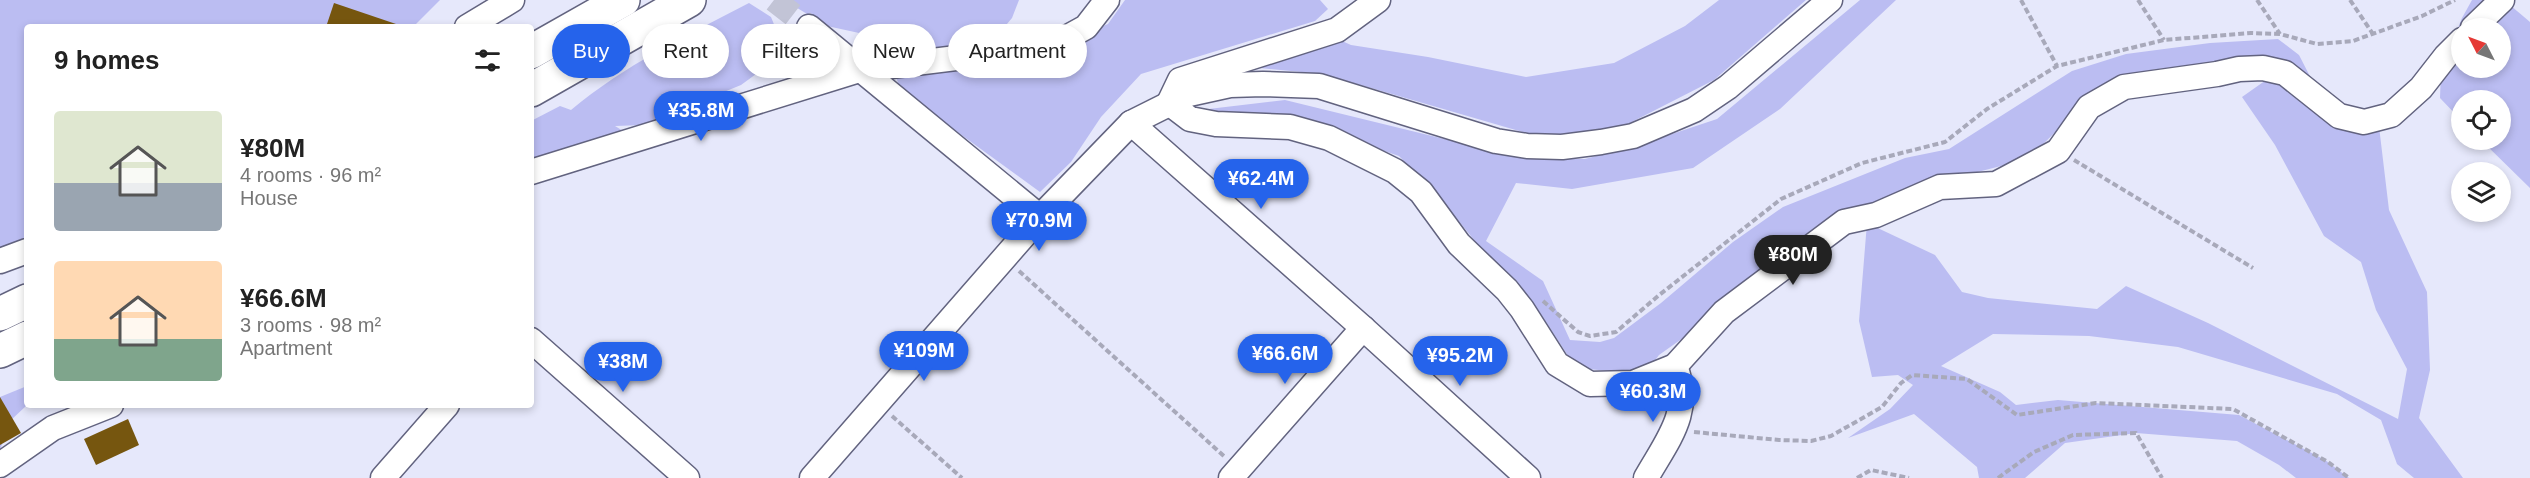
<!DOCTYPE html>
<meta charset="utf-8">
<style>
:root{--surface:#fff;--page:#f6f6f6;--text:#222;--muted:#767676;--accent:#2563eb}
body{margin:0;font-family:Arial,sans-serif;background:var(--page);color:var(--text);height:100vh;display:flex;flex-direction:column;font-size:22px;white-space:nowrap}
*{box-sizing:border-box;margin:0}
p{font-size:20px;color:var(--muted)}
.icon{flex:none;width:33px;height:33px;fill:none;stroke:currentColor;stroke-width:2;stroke-linecap:round;stroke-linejoin:round}
.map{position:relative;flex:1;overflow:hidden}
.side{position:absolute;left:24px;top:24px;width:510px;height:384px;display:flex;flex-direction:column;background:var(--surface);border-radius:6px;box-shadow:0 3px 9px #0003}
.side>*{flex:none}
.hud{position:absolute;left:552px;top:24px;width:570px;height:54px;display:flex;gap:12px}
.needle{width:39px;rotate:312deg}
.tools{position:absolute;left:2451px;top:18px;display:grid;gap:12px}
.tools a{display:grid;place-items:center;width:60px;height:60px;border-radius:50%;background:var(--surface);box-shadow:0 3px 9px #0003;font-size:30px}
.price{position:absolute;translate:-50% -51px;padding:0 14px;border-radius:21px;background:var(--accent);color:#fff;font-size:20px;line-height:39px;filter:drop-shadow(0 2px 3px #0008)}
.price::after{content:'';position:absolute;left:50%;top:36px;width:18px;height:14px;margin-left:-9px;background:inherit;clip-path:polygon(0 0,100% 0,50% 100%)}
.price.current{background:#222;color:#fff}
ul{padding:0;list-style:none}
li{display:flex;align-items:center;gap:18px;height:150px;padding:0 30px}
li span{display:grid;place-items:center;flex:none;width:168px;height:120px;border-radius:6px;color:#555}
li>.icon{margin-inline-start:auto}
span .icon{width:72px;height:72px;fill:#fffc;stroke-width:1}
li b{font-size:26px}
h2{display:flex;justify-content:space-between;align-items:center;height:72px;padding:0 30px;font-size:26px}
.chip{padding:0 21px;border-radius:27px;background:var(--surface);box-shadow:0 3px 9px #0003;font-size:21px;line-height:54px}
.chip.current{background:var(--accent);color:#fff}
.map>svg:first-child{display:block}
.green{fill:#bbbdf2;fill-rule:evenodd}
.building{fill:#76560f}
.lines{fill:none;stroke-linecap:round;stroke-linejoin:round}
.minor-tunnel{stroke:#c2c4d6;stroke-width:24;stroke-dasharray:24 12;stroke-linecap:butt}
.minor-casing{stroke:#62637f;stroke-width:27}
.highway-casing{stroke:#62637f;stroke-width:36}
.path{stroke:#a8a9ba;stroke-width:4;stroke-dasharray:6 3;stroke-linecap:butt}
.minor{stroke:#fff;stroke-width:24}
.highway{stroke:#fff;stroke-width:33}
</style>
<div class="map">
<svg width="2530" height="478" viewBox="0 0 2530 478">
<rect width="100%" height="100%" fill="#e6e8fb"/>
<!-- green -->
<g class="green">
<polygon points="0,0 440,0 413,27 27,27 27,238 0,250"/>
<polygon points="784,0 1019,0 1012,18 996,37 975,49 927,53 905,43 827,26"/>
<polygon points="1125,0 1320,0 1328,9 1315,21 1141,74 1101,117 1071,162 1040,192 901,91 896,77 1031,56 1108,24"/>
<polygon points="1719,0 1806,0 1714,80 1622,127 1543,138 1323,74 1260,68 1260,53 1326,34 1351,45 1428,57 1526,77 1614,63 1685,26"/>
<polygon points="1860,0 1896,0 1780,109 1693,168 1572,189 1516,183 1486,241 1543,281 1570,340 1600,342 1614,338 1661,303 1733,242 1783,207 1905,158 1949,149 2072,71 2126,54 2210,43 2278,39 2299,55 2319,94 2242,59 2158,69 2126,76 2092,96 2028,159 1966,175 1837,215 1690,333 1659,355 1645,374 1576,368 1542,316 1504,277 1440,198 1399,156 1299,122 1220,116 1200,110 1285,100 1518,157 1585,159 1648,142 1717,119"/>
<path d="M 2472,0 L 2504,0 L 2530,22 L 2530,188 L 2481,140 L 2500,140 L 2500,100 L 2462,100 L 2461,120 L 2440,98 L 2441,70 L 2462,18 ZM 2462,28 L 2500,28 L 2500,68 L 2462,68 Z"/>
<path d="M 749,3 L 771,17 L 782,44 L 770,64 L 741,85 L 643,125 L 615,126 L 628,134 L 531,166 L 531,121 L 560,106 L 571,110 C 625,65 687,35 749,3 Z"/>
<polygon points="2276,73 2336,118 2378,118 2389,210 2427,292 2430,370 2419,418 2463,478 2414,478 2397,464 2381,420 2337,394 2178,347 2089,336 1993,334 1941,366 2000,392 2016,405 2058,400 2239,415 2325,460 2349,478 2296,478 2279,465 2237,441 2136,433 2065,443 2025,478 1979,478 1977,467 1914,414 1848,438 1890,409 1913,385 1898,375 1872,377 1859,321 1867,223 1935,255 1962,292 1988,298 2097,309 2126,286 2208,323 2398,419 2407,369 2376,310 2361,262 2324,236 2275,145 2242,97"/>
<polygon points="27,386 27,405 10,421 0,450 0,397"/>
</g>
<!-- building -->
<g class="building">
<polygon points="334,3 396,24 396,27 326,27"/>
<polygon points="0,397 21,433 0,445"/>
<polygon points="128,419 139,445 96,465 84,439"/>
</g>
<g class="lines">
<!-- minor-tunnel -->
<polyline class="minor-tunnel" points="774,0 809,27"/>
<defs>
<g id="minor">
<polyline points="1378,0 1337,30 1180,80 1169,103 1190,119 1216,124 1290,127 1329,138 1395,171 1421,192 1459,244 1507,290 1522,309 1557,364 1590,384 1633,383 1675,366 1724,312 1844,222 1876,215 1940,187 1996,184 2058,151 2089,107 2124,87 2217,74 2239,69 2263,68 2285,73 2339,116 2364,122 2391,115 2421,88 2446,56 2462,40"/>
<polyline points="467,27 512,0"/>
<polyline points="809,27 1040,217"/>
<polyline points="2473,28 2502,0"/>
<polyline points="1131,123 1363,328 1528,478"/>
<polyline points="531,172 859,70 1029,49 1066,38 1086,27 1107,0"/>
<polyline points="0,261 27,251"/>
<polyline points="531,340 687,478"/>
<polyline points="0,465 53,428 111,405"/>
<polyline points="383,478 447,405"/>
<polyline points="812,478 1040,217 1131,123 1189,94 1230,85 1263,84 1319,86 1496,141 1527,146 1562,147 1601,142 1633,136 1694,110 1728,87 1830,0"/>
<polyline points="1231,478 1363,328"/>
<path d="M 1646,478 C 1668,439 1693,412 1675,366"/>
</g>
<g id="highway">
<polyline points="531,52 623,0"/>
<polyline points="531,90 689,0"/>
<polyline points="0,314 27,301"/>
<polyline points="0,351 27,338"/>
</g>
</defs>
<!-- minor casing -->
<use href="#minor" class="minor-casing"/>
<!-- highway casing -->
<use href="#highway" class="highway-casing"/>
<!-- path -->
<g class="path">
<polyline points="2021,0 2057,66"/>
<polyline points="2138,0 2164,40"/>
<polyline points="2257,0 2280,34"/>
<polyline points="2350,0 2373,34"/>
<polyline points="2074,160 2253,268"/>
<polyline points="1019,271 1225,457"/>
<polyline points="1543,301 1578,332 1590,336 1616,332 1658,296 1781,199 1862,163 1945,142 1987,109 2057,66 2164,40 2251,33 2280,34 2317,44 2353,41 2422,16 2455,0"/>
<polyline points="892,416 962,478"/>
<polyline points="1694,432 1779,440 1811,441 1831,436 1882,407 1901,383 1912,375 1967,379 2017,415 2096,403 2233,409 2328,462 2349,478"/>
<polyline points="1857,478 1871,470 1909,478"/>
<polyline points="1998,478 2034,452 2073,435 2136,433 2162,478"/>
</g>
<!-- minor -->
<use href="#minor" class="minor"/>
<!-- highway -->
<use href="#highway" class="highway"/>
</g>
</svg>
<div class="tools">
<a><svg class="needle" viewBox="-14 -14 28 28"><path d="M0-13l5 13h-10z" fill="#e53935"/><path d="M0 13l5-13h-10z" fill="#767676"/></svg></a>
<a><svg class="icon" aria-label="locate" viewBox="0 0 24 24"><circle cx="12" cy="12" r="6"/><path d="M12 2v4M12 18v4M2 12h4M18 12h4"/></svg></a>
<a><svg class="icon" aria-label="layers" viewBox="0 0 24 24"><path d="M12 4l9 5-9 5-9-5zM3 14l9 5 9-5"/></svg></a>
</div>
<b class="price" style="left:701px;top:142px">¥35.8M</b>
<b class="price" style="left:1261px;top:210px">¥62.4M</b>
<b class="price" style="left:1039px;top:252px">¥70.9M</b>
<b class="price current" style="left:1793px;top:286px">¥80M</b>
<b class="price" style="left:924px;top:382px">¥109M</b>
<b class="price" style="left:1285px;top:385px">¥66.6M</b>
<b class="price" style="left:1460px;top:387px">¥95.2M</b>
<b class="price" style="left:623px;top:393px">¥38M</b>
<b class="price" style="left:1653px;top:423px">¥60.3M</b>
<div class="hud">
<a class="chip current">Buy</a>
<a class="chip">Rent</a>
<a class="chip">Filters</a>
<a class="chip">New</a>
<a class="chip">Apartment</a>
</div>
<section class="side">
<h2>9 homes<svg class="icon" aria-label="filters" viewBox="0 0 24 24"><path d="M4 7h16M4 17h16"/><circle cx="9" cy="7" r="2"/><circle cx="15" cy="17" r="2"/></svg></h2>
<ul>
<li><span style="background:linear-gradient(#dfe7d0 60%,#9aa5b1 0)"><svg class="icon" aria-label="home" viewBox="0 0 24 24"><path d="M3 11l9-7 9 7M6 9v11h12V9"/></svg></span><div><b>¥80M</b><p>4 rooms · 96 m²</p><p>House</p></div></li>
<li><span style="background:linear-gradient(#ffd9b3 65%,#7fa58c 0)"><svg class="icon" aria-label="home" viewBox="0 0 24 24"><path d="M3 11l9-7 9 7M6 9v11h12V9"/></svg></span><div><b>¥66.6M</b><p>3 rooms · 98 m²</p><p>Apartment</p></div></li>
</ul>
</section>
</div>
